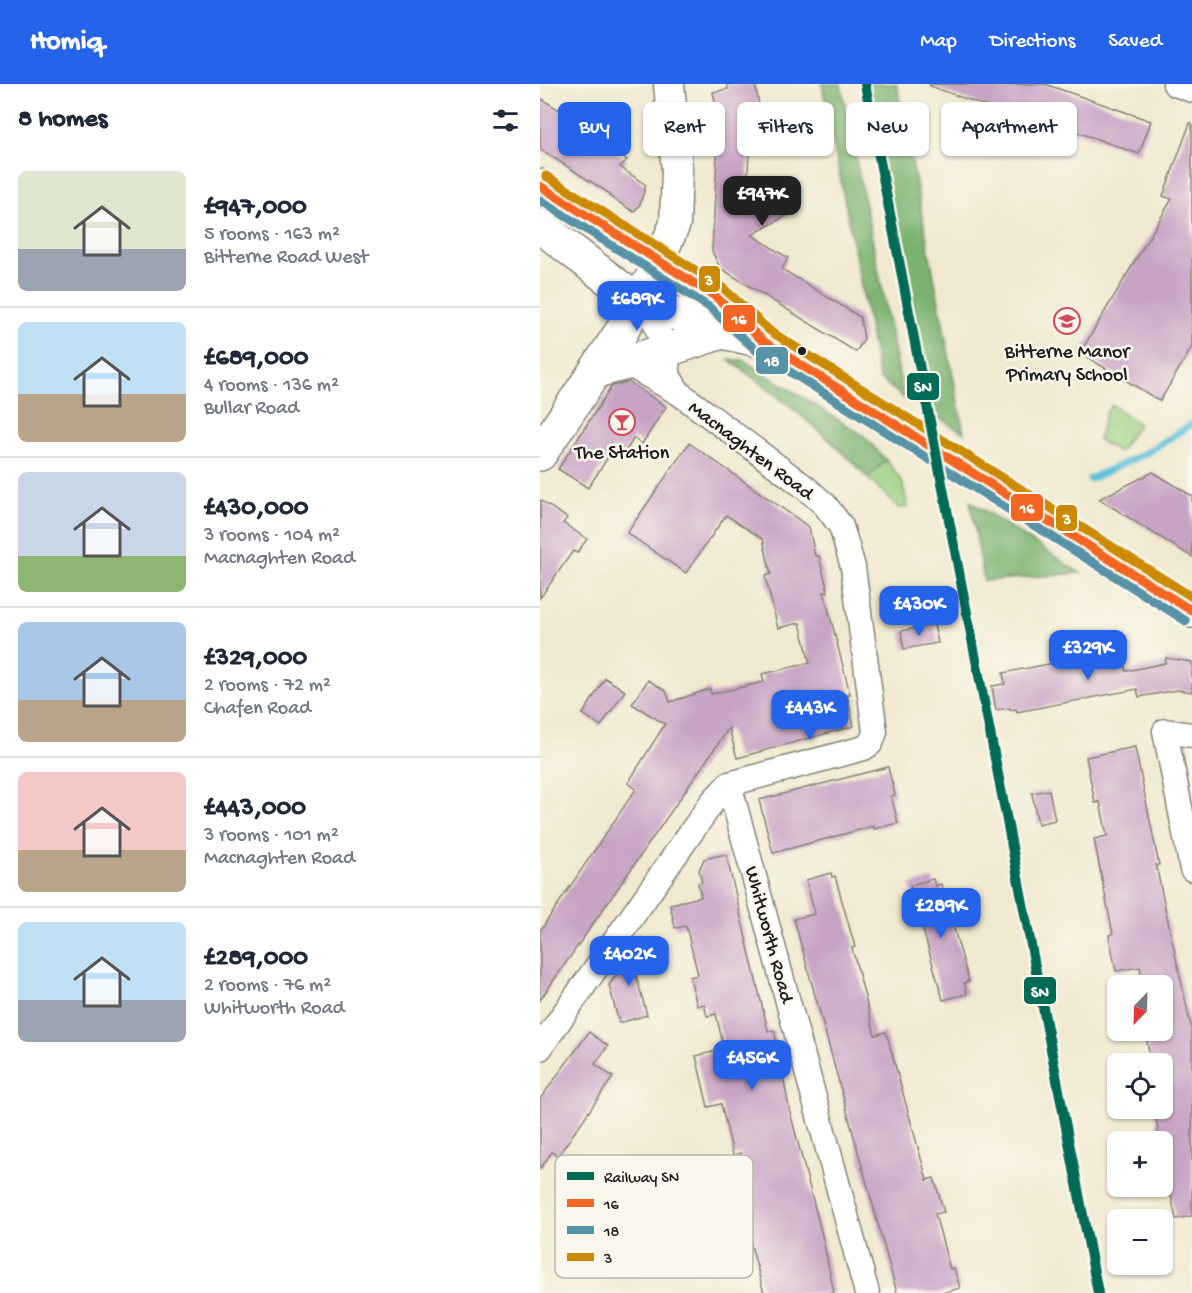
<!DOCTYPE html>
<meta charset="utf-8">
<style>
:root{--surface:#fff;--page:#f6f6f7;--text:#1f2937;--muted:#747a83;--line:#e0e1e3;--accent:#2563eb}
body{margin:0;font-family:"Gochi Hand",sans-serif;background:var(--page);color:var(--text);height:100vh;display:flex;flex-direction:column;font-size:22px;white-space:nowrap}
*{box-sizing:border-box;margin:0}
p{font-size:20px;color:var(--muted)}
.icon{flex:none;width:33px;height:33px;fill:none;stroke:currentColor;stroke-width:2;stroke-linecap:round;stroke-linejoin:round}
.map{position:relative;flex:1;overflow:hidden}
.side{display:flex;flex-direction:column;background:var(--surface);width:540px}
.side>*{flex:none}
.top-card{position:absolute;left:18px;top:18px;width:543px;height:54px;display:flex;gap:12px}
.needle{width:39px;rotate:203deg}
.tools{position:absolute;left:567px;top:891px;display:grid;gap:12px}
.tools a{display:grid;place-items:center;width:66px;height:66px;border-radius:9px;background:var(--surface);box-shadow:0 2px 4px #0004;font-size:30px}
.price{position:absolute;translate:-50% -51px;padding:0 14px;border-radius:12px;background:var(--accent);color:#fff;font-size:20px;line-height:39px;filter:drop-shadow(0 2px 3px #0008)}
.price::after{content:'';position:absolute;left:50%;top:36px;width:18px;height:14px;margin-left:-9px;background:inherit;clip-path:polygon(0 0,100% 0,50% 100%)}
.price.current{background:#222;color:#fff}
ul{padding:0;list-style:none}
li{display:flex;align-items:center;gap:18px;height:150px;padding:0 18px}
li+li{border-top:2px solid var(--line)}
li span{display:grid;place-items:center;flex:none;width:168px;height:120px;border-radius:9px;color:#555}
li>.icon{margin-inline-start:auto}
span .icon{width:72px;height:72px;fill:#fffc;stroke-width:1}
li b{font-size:26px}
h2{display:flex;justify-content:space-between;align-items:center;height:72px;padding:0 18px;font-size:26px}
.tag{padding:0 21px;border-radius:9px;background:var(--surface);box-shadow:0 2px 4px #0004;font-size:21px;line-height:54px}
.tag.current{background:var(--accent);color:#fff}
header{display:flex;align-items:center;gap:36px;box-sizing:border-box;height:84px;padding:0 30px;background:var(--accent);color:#fff}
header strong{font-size:28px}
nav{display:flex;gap:33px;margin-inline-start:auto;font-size:21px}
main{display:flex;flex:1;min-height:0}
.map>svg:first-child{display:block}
.green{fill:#9acf81;stroke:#5b764e;stroke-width:1.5}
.forest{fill:#7bb26f;stroke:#4c6746;stroke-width:1.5}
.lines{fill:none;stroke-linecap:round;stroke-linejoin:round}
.stream{stroke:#5bc0d9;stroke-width:7}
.building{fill:#c7a3c4}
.minor-casing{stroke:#868276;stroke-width:27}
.tertiary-casing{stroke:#868276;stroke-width:33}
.primary-casing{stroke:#868276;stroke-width:36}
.minor{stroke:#fff;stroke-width:24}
.tertiary{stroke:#fff;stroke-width:30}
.primary{stroke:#fff;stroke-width:33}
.bus-1-casing{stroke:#fbf7ec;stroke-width:14}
.bus-2-casing{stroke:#fbf7ec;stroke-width:14}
.bus-3-casing{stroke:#fbf7ec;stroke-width:14}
.bus-1{stroke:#f26522;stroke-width:9}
.bus-2{stroke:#5892a7;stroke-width:9}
.bus-3{stroke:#cb8a06;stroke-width:9}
.rail-1-casing{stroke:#fbf7ec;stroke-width:15}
.rail-1{stroke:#006b56;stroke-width:10}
.bus-dot{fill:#1c1c1c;stroke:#fbf7ec;stroke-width:2}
.labels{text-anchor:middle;stroke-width:5;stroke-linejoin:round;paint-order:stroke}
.poi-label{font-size:20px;fill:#1c1c1c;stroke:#fbf7ec}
.street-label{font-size:20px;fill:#1c1c1c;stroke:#fbf7ec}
.key{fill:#fbf7ec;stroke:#b8b5ae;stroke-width:1.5}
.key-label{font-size:16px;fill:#1c1c1c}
.line-badge{stroke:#fbf7ec;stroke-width:2}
.badge-label{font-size:16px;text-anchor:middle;font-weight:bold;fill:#fff}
</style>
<header>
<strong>Homiq</strong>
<nav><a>Map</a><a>Directions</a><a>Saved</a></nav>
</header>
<main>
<section class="side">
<h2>8 homes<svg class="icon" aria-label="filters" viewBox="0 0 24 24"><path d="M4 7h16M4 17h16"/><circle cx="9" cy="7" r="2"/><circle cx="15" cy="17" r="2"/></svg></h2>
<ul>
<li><span style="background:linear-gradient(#dfe7d0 65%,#9aa5b1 0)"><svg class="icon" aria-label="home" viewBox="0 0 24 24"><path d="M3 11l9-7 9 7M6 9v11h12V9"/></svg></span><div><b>£947,000</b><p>5 rooms · 163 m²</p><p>Bitterne Road West</p></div></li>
<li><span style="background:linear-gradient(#bfe0f5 60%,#b9a48a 0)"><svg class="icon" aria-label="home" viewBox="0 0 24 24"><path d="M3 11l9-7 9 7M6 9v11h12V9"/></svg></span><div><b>£689,000</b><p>4 rooms · 136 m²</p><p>Bullar Road</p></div></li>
<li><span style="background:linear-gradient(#c9d6e8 70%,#8fb573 0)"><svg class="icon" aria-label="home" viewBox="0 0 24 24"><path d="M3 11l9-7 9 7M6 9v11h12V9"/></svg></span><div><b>£430,000</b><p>3 rooms · 104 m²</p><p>Macnaghten Road</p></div></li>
<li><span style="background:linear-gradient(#a9c7e8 65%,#b9a48a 0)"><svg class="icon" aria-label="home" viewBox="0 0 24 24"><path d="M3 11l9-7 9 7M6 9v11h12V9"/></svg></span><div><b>£329,000</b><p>2 rooms · 72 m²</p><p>Chafen Road</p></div></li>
<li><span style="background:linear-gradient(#f6c9c9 65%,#b9a48a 0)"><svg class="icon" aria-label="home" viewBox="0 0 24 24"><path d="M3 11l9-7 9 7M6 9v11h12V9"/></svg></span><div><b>£443,000</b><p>3 rooms · 101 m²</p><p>Macnaghten Road</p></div></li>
<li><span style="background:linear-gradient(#bfe0f5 65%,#9aa5b1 0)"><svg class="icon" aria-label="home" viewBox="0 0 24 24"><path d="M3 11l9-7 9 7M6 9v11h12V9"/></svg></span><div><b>£289,000</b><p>2 rooms · 76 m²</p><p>Whitworth Road</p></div></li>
</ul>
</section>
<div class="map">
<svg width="652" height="1209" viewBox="0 0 652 1209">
<rect width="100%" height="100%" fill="#fbf7ec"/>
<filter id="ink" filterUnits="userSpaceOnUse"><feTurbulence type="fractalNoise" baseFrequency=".0167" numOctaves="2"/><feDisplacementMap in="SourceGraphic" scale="12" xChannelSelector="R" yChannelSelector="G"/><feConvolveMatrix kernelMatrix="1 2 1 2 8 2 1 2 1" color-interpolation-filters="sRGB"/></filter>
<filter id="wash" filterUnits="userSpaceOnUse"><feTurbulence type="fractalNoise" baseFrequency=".008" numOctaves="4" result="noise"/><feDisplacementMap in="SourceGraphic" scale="24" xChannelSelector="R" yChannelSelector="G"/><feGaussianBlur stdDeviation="1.35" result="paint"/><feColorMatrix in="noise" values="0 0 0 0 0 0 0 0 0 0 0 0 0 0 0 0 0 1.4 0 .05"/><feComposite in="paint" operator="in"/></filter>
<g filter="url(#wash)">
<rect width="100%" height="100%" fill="#f0e9d0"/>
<!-- green -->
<g class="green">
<polygon points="572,321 599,340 579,368 558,356 566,329"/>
<polygon points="346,376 362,397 368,423 359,424 328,394"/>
</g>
<!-- forest -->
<g class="forest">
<polygon points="282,0 301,0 364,314 339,294"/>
<polygon points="325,0 357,0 424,349 389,328"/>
<path d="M 189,276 L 203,276 L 323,351 L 346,376 L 328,394 C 286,349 238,312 189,276 Z"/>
<polygon points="430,417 540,489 444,497"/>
</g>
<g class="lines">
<!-- stream -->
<polyline class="stream" points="550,395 606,369 652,340"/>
</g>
<g id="blocks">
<!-- building -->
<g class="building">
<polygon points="187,0 215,0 220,26 211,28 206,126 238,108 249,130 212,151 248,174 242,185 320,233 324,255 316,268 180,184 172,167 179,35 173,8 188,5"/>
<polygon points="390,0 505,0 611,37 599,70 492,32 490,38 390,2"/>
<polygon points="0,14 34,35 31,41 87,76 80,83 106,101 100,120 94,128 69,112 70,110 0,65"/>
<polygon points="650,39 652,39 652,263 620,317 540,269 632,115 623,112"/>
<polygon points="89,298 126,323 102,360 94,354 84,370 74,364 48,404 18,385 72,302"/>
<polygon points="149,359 269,443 275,472 279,472 288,508 284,508 310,610 307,611 314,642 197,674 189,644 0,916 0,847 96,705 88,699 125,640 92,620 108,596 126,607 130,618 170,605 171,610 224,598 222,590 270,579 260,539 238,544 225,492 231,490 223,455 186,431 146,489 87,449"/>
<polygon points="613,388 652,412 652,473 559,415"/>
<polygon points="0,416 27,434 23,439 47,455 37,469 33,467 0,514"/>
<polygon points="394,541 398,559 364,565 361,547"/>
<polygon points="581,566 586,587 625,579 626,574 652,578 652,608 638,606 599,613 597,605 477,628 476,625 470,626 470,624 456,626 452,602 465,600 463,589"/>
<polygon points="65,594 85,607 61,642 43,630"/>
<polygon points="595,663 619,781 616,781 620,800 652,947 652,1132 636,1135 622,1069 622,1058 620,1058 614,1024 622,1024 622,980 611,980 605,946 622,946 622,902 603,902 600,883 576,887 569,851 573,850 554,755 567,752 560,718 555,719 546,673"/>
<polygon points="348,683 355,711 351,712 358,739 334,745 334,742 233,769 219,716"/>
<polygon points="509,706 515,736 498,740 492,709"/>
<polygon points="186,770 228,947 234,946 238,965 249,1024 283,1155 294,1209 224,1209 203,1132 213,1130 210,1115 213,1115 201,1069 193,1071 181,1020 168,1023 156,972 184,965 176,930 167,932 164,920 157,922 150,893 158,891 146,842 135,844 130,820 161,813 158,799 162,798 159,786 164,775"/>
<polygon points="291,789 292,793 295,792 315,863 312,864 335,951 346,948 387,1096 394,1094 404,1128 395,1130 410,1185 414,1184 420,1204 402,1209 357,1209 254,835 275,830 266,796"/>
<polygon points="393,795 395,802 401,800 429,897 424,899 427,910 403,916 370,801"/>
<polygon points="102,854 108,880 94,884 107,931 79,939 69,901"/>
<polygon points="49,948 68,962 55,980 73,993 18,1072 12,1068 0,1085 0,1015"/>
</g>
</g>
</g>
<g filter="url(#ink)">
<use href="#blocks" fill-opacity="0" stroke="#868276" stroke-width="1.5"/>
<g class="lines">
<defs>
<g id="minor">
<polyline points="635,0 652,6"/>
<polyline points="101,216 115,238 125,266 129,293 139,309"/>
<polyline points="652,651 625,647 652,785"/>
<polyline points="189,700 327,1209"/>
<polyline points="0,964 173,717 189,700 324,664 331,659 335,648 313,483 301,442 285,421 266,404 139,309 87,279"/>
</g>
<polyline id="tertiary" points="119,176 135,140 137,86 129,0"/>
<g id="primary">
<polyline points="0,102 176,213 223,257 652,527"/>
<polyline points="0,142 83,206 101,216 182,248 222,257"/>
<polyline points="56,287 87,279 182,248"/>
<polyline points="0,370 80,250 110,197"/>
</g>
</defs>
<!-- minor casing -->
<use href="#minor" class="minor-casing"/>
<!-- tertiary casing -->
<use href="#tertiary" class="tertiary-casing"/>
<!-- primary casing -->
<use href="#primary" class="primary-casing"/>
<!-- minor -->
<use href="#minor" class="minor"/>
<!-- tertiary -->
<use href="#tertiary" class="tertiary"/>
<!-- primary -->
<use href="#primary" class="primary"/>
<defs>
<polyline id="bus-1" points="0,102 176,213 223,257 652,527"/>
<polyline id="bus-2" points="0,116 169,223 217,267 646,537"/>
<polyline id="bus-3" points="6,92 182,203 230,247 652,513"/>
</defs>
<!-- bus-1 casing -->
<use href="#bus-1" class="bus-1-casing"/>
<!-- bus-2 casing -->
<use href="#bus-2" class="bus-2-casing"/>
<!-- bus-3 casing -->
<use href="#bus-3" class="bus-3-casing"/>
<!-- bus-1 -->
<use href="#bus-1" class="bus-1"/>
<!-- bus-2 -->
<use href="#bus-2" class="bus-2"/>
<!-- bus-3 -->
<use href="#bus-3" class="bus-3"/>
<defs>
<polyline id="rail-1" points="325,0 558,1209"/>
</defs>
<!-- rail-1 casing -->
<use href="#rail-1" class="rail-1-casing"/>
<!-- rail-1 -->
<use href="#rail-1" class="rail-1"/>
</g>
</g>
<!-- icons -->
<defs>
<symbol id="school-ring" viewBox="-11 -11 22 22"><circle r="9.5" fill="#fbf7ec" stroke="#d1495b" stroke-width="1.5"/><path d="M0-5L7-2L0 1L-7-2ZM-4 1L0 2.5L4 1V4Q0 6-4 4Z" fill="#d1495b"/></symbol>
<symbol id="bar-ring" viewBox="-11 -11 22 22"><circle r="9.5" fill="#fbf7ec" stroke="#d1495b" stroke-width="1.5"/><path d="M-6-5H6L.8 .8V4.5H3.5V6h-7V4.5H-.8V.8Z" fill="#d1495b"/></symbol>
</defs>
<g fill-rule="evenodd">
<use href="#school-ring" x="512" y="222" width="30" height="30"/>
<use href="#bar-ring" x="67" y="323" width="30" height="30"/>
</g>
<!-- markers -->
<circle class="bus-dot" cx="262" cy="267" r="5"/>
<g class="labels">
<!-- poi labels -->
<g class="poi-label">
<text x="527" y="273">Bitterne Manor<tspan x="527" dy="23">Primary School</tspan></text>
<text x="82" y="374">The Station</text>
</g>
<!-- street labels -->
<g class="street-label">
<text transform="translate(212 365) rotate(37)" y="7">Macnaghten Road</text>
<text transform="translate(231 850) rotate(75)" y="7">Whitworth Road</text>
</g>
</g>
<!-- legend -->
<rect x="15" y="1071" width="198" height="123" rx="9" class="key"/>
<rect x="27" y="1088" width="27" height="8" fill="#006b56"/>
<rect x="27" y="1115" width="27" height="8" fill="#f26522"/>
<rect x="27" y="1142" width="27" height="8" fill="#5892a7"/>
<rect x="27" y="1169" width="27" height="8" fill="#cb8a06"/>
<g class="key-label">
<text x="64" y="1098">Railway SN</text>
<text x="64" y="1125">16</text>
<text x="64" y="1152">18</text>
<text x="64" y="1179">3</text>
</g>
<g class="line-badge">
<rect x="158" y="181" width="23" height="28" rx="6" fill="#cb8a06"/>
<rect x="182" y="220" width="34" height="29" rx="6" fill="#f26522"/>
<rect x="215" y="262" width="34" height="29" rx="6" fill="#5892a7"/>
<rect x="366" y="288" width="34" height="29" rx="6" fill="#006b56"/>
<rect x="470" y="409" width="34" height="29" rx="6" fill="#f26522"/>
<rect x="515" y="420" width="23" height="28" rx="6" fill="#cb8a06"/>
<rect x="483" y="892" width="34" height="29" rx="6" fill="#006b56"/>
</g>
<g class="badge-label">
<text x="169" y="201">3</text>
<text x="199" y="240">16</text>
<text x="232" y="282">18</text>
<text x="383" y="308">SN</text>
<text x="487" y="429">16</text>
<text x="527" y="440">3</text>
<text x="500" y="913">SN</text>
</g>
</svg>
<div class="tools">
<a><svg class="needle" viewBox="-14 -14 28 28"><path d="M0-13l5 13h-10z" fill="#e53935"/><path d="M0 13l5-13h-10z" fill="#747a83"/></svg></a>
<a><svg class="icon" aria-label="locate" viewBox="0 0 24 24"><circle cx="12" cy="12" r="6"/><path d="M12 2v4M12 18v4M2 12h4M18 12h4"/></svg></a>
<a>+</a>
<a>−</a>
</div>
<b class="price current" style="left:222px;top:143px">£947K</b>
<b class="price" style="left:97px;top:248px">£689K</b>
<b class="price" style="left:379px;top:553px">£430K</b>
<b class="price" style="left:548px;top:597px">£329K</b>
<b class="price" style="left:270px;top:657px">£443K</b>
<b class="price" style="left:401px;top:855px">£289K</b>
<b class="price" style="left:89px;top:903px">£402K</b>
<b class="price" style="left:212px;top:1007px">£456K</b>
<div class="top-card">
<a class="tag current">Buy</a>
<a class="tag">Rent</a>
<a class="tag">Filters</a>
<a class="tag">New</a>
<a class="tag">Apartment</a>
</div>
</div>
</main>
